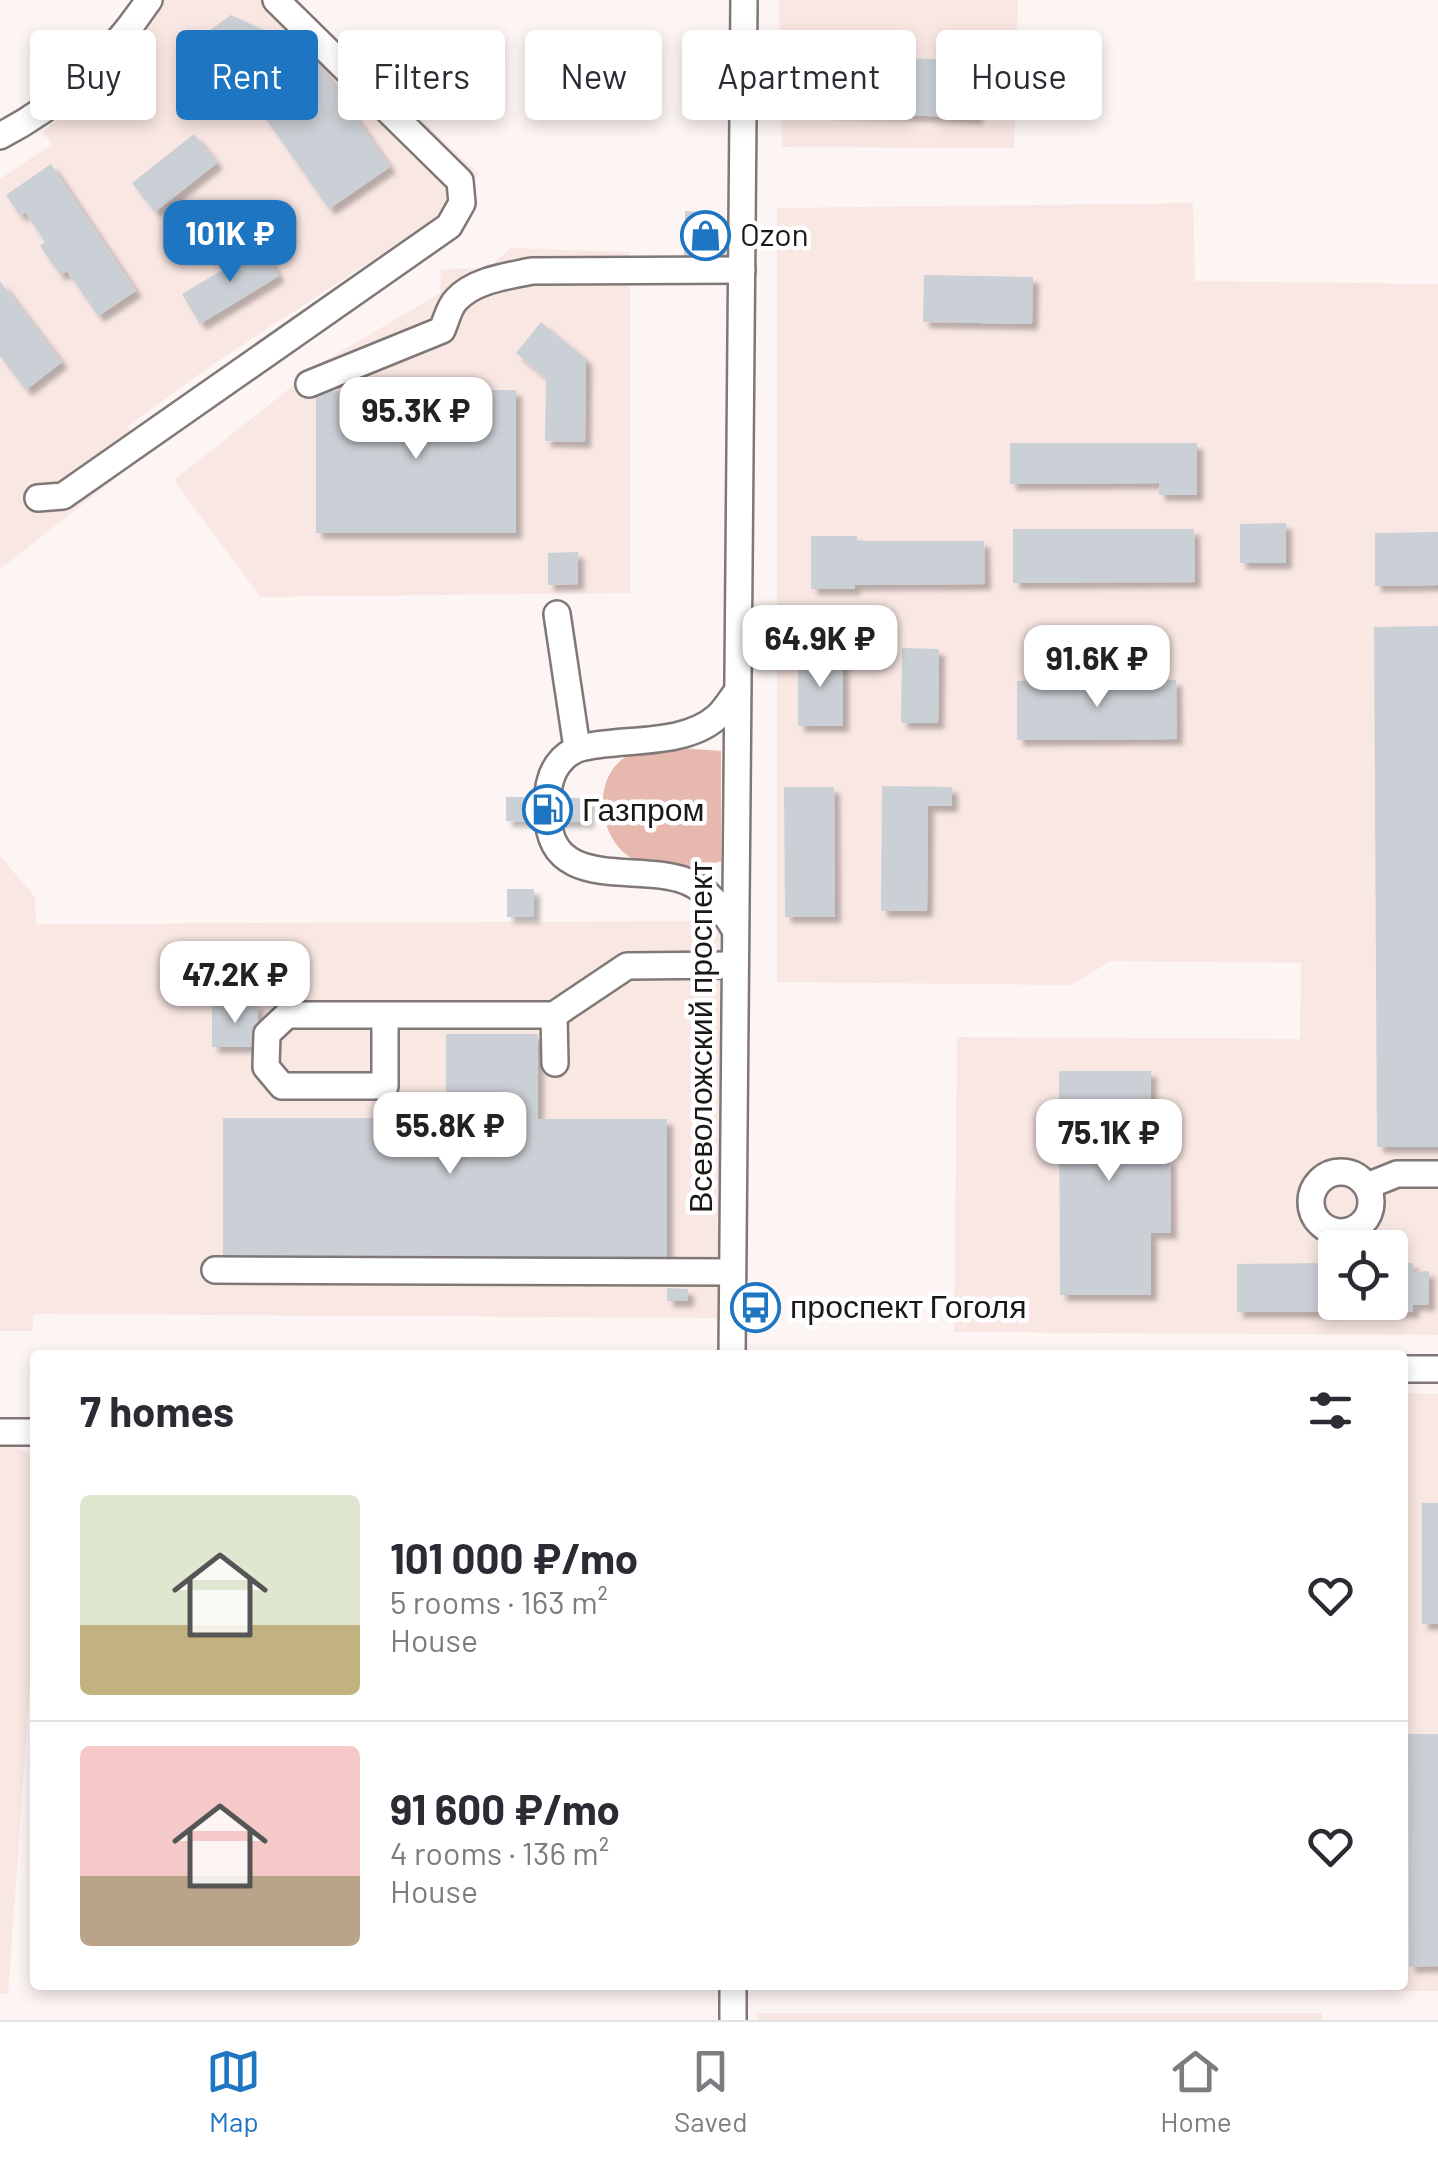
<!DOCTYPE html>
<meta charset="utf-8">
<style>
:root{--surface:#fff;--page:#f7f7f7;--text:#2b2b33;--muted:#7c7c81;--line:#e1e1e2;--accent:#1e76c3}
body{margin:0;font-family:Barlow,sans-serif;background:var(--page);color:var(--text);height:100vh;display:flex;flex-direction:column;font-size:38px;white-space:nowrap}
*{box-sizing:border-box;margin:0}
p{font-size:32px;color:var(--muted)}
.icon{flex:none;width:55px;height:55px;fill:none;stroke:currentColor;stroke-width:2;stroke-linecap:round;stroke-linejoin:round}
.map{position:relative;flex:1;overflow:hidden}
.sheet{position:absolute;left:30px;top:1350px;width:1378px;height:640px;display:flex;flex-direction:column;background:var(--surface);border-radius:10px;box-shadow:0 5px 15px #0003}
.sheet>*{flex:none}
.top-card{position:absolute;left:30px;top:30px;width:1380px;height:90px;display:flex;gap:20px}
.controls{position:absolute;left:1318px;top:1230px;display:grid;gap:20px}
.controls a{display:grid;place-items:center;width:90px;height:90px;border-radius:10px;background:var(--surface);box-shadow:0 5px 15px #0003;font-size:50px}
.price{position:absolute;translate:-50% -85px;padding:0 22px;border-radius:20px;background:#fff;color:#222;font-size:32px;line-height:65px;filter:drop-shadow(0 2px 5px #0008)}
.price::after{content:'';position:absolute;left:50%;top:60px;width:30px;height:22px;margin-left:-15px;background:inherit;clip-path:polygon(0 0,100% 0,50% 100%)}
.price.active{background:var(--accent);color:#fff}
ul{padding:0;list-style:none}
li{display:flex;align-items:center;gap:30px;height:250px;padding:0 50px}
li+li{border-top:2px solid var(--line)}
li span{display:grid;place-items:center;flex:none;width:280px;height:200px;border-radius:10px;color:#555}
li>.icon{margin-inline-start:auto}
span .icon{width:120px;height:120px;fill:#fffc;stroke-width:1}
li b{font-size:42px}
h2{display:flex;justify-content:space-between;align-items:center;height:120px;padding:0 50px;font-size:42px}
.chip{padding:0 35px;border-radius:10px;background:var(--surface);box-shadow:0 5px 15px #0003;font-size:35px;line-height:90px}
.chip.active{background:var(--accent);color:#fff}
.dock{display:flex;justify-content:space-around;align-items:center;height:140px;border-top:2px solid var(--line);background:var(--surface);font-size:28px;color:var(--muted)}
.dock a{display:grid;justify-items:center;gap:5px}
.dock .active{color:var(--accent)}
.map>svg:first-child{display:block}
.built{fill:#f9e7e3;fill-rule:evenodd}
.green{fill:#e7b8ad}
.building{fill:#cbd0d6;filter:url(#shadow)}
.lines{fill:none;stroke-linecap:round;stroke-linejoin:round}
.minor-casing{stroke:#7f7876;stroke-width:30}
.minor{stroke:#fff;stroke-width:25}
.labels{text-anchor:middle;stroke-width:9;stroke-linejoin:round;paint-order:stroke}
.poi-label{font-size:32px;fill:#1b1818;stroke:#fff;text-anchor:start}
.street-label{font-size:32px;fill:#1b1818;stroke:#fff}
</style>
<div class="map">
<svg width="1438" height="2020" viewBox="0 0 1438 2020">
<defs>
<filter id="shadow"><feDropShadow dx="6" dy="6" stdDeviation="2.5" flood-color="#0004"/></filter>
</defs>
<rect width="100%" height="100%" fill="#fdf5f3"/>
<!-- built -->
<g class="built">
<polygon points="164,0 294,0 479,174 440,216 215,363 128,426 149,452 0,569 0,179 52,144 43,132 96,88"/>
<polygon points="779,0 1018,0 1014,148 782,147"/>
<path d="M 1193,203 L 1195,281 L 1438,284 L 1438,1335 L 954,1332 L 957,1037 L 1300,1039 L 1301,963 L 1111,961 L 1071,985 L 777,982 L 777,208 ZM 1335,1248 L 1390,1248 L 1390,1302 L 1335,1302 Z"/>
<polygon points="511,248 630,252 630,593 260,597 174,480 323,362 440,293 441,269 488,268"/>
<polygon points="0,856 35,897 36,924 721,921 718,1318 34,1314 32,1331 0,1331"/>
<polygon points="1403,1393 1438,1394 1438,1991 1378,1991 1378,1985 1402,1985"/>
<polygon points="0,1440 33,1455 34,1628 8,1994 0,1994"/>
<rect x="757" y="2013" width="565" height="7"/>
</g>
<!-- green -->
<path class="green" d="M 668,747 L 721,751 L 721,861 C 695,869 660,872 635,860 C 598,842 589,776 629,755 C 641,749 655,749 668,747 Z"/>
<!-- building -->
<g class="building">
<polygon points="231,15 310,51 390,167 329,209 206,33"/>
<polygon points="829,55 979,61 977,118 827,112"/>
<polygon points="194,134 217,163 155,212 132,183"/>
<polygon points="51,164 136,291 98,316 67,271 60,275 40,246 45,242 25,212 20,216 6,195"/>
<polygon points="685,211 706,212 706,221 720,222 719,258 684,257"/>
<polygon points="261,247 279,276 200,324 182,294"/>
<polygon points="924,275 1033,277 1032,324 923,322"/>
<polygon points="0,281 62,362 26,390 0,356"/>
<polygon points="541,322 586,359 585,442 545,441 546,378 516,353"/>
<polygon points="516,390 516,533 316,533 316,391"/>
<polygon points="1010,443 1197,443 1197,495 1159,495 1159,483 1010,484"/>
<polygon points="1286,523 1286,563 1240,563 1240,524"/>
<polygon points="1013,529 1194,529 1195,582 1013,583"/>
<polygon points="1438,532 1438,585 1375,586 1375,533"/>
<polygon points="811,536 857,536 857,541 984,541 985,584 855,585 855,589 811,589"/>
<polygon points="578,552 578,584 548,585 548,553"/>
<polygon points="1438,626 1438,1147 1377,1147 1374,627"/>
<polygon points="902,648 939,649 938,723 901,723"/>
<rect x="798" y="654" width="45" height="72"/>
<polygon points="1176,680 1177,739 1017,740 1017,681"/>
<polygon points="882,786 952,787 952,806 928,806 927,911 881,911"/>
<polygon points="784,787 834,787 835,917 785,917"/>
<polygon points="506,797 589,798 588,822 506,821"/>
<rect x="507" y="889" width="27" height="28"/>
<rect x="212" y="1004" width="46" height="43"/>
<polygon points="446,1034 538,1034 538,1119 667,1119 667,1261 223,1260 223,1118 446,1118"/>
<polygon points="1059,1071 1151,1071 1151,1159 1170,1159 1171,1233 1151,1233 1151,1295 1060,1295"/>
<polygon points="1335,1263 1335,1302 1390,1302 1390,1263 1413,1263 1413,1272 1429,1271 1429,1305 1413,1305 1413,1312 1237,1312 1237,1264"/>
<polygon points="667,1288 688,1289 688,1301 667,1301"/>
<rect x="1422" y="1503" width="16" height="121"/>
<polygon points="1408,1734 1438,1734 1438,1966 1409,1967"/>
</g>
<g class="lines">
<defs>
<g id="minor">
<path d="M 0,136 C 62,104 110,58 149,0"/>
<path d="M 309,384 L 442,330 C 446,321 449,307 456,300 C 474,280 508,276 532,271 L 742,270"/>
<polyline points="38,498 63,496 449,226 462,203 460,181 276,0"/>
<polyline points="557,614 577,748"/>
<path d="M 734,928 C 722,908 708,890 686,881 C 636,862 548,893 548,813 C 548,802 547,792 550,782 C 554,765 567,750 585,747 C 626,738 684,746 717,717 C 724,711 730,701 736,693"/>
<polyline points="385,1015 385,1086 282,1086 266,1067 267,1034 287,1015 554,1015 627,966 734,965"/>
<polyline points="554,1015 555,1063"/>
<circle cx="1341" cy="1202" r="30"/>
<polyline points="1367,1186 1397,1174 1438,1174"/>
<polyline points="215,1270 732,1272"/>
<polyline points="732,1355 744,0"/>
<polyline points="1402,1369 1438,1369"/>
<polyline points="0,1432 35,1432"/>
<polyline points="733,1985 733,2020"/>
</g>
</defs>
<!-- minor casing -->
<use href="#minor" class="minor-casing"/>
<!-- minor -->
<use href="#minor" class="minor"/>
</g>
<!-- icons -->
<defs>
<symbol id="shop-ring" viewBox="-11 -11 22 22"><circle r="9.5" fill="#fff" stroke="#1e76c3" stroke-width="1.5"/><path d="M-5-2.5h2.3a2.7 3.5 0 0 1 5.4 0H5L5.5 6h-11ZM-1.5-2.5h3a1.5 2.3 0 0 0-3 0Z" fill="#1e76c3"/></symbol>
<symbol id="fuel-ring" viewBox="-11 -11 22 22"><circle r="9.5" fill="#fff" stroke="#1e76c3" stroke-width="1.5"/><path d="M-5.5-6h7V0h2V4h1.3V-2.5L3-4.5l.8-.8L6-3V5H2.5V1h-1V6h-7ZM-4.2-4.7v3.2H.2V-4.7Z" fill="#1e76c3"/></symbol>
<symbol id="bus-ring" viewBox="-11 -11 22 22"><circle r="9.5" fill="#fff" stroke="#1e76c3" stroke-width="1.5"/><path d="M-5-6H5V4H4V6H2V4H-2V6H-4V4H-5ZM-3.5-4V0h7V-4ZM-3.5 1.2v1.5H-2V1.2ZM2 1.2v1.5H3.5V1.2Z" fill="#1e76c3"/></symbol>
</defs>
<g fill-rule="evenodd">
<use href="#shop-ring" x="678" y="208" width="55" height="55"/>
<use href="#fuel-ring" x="520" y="782" width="55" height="55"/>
<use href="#bus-ring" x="728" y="1280" width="55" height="55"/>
</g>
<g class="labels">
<!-- poi labels -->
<g class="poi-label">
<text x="740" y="246">Ozon</text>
<text x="582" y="821">Газпром</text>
<text x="790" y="1318">проспект Гоголя</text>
</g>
<!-- street labels -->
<g class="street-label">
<text transform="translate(701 1037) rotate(-90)" y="11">Всеволожский проспект</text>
</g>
</g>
</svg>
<div class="controls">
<a><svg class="icon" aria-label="locate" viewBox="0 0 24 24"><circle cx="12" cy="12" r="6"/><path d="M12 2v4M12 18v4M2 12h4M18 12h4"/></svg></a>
</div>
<b class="price active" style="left:230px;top:285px">101K ₽</b>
<b class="price" style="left:416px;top:462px">95.3K ₽</b>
<b class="price" style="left:820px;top:690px">64.9K ₽</b>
<b class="price" style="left:1097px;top:710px">91.6K ₽</b>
<b class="price" style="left:235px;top:1026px">47.2K ₽</b>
<b class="price" style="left:450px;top:1177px">55.8K ₽</b>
<b class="price" style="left:1109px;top:1184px">75.1K ₽</b>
<div class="top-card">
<a class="chip">Buy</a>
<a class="chip active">Rent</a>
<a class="chip">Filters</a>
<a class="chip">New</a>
<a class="chip">Apartment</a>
<a class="chip">House</a>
</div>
<section class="sheet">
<h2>7 homes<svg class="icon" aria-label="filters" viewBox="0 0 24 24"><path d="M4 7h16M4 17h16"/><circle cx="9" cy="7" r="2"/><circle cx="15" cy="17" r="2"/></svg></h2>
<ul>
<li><span style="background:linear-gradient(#dfe7d0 65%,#c2b280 0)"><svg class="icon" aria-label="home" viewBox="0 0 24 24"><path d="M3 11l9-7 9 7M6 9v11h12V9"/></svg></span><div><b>101 000 ₽/mo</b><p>5 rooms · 163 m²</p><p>House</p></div><svg class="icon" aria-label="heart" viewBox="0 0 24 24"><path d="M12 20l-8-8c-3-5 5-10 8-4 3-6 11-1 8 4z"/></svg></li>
<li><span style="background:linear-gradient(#f6c9c9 65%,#b9a48a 0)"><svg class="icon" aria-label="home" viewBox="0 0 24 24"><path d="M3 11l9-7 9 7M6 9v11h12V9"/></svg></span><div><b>91 600 ₽/mo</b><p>4 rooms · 136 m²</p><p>House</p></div><svg class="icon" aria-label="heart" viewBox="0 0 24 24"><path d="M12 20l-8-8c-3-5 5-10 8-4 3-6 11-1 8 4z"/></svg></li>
</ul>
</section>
</div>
<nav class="dock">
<a class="active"><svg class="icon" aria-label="map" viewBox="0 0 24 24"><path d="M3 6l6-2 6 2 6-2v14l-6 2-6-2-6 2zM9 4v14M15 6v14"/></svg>Map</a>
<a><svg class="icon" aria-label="saved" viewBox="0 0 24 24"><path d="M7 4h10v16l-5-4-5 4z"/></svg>Saved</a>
<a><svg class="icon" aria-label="home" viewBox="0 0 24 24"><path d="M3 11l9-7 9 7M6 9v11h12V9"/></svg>Home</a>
</nav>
